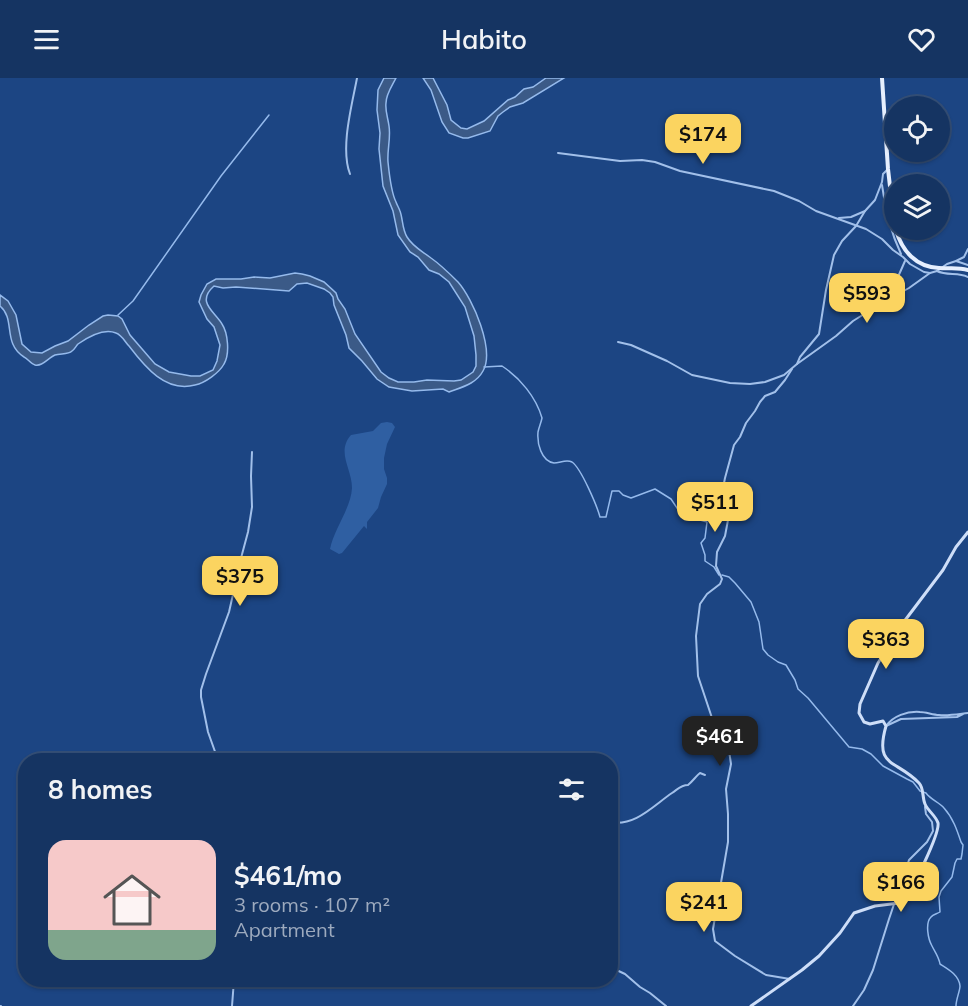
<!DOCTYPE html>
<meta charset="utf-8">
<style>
:root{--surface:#153462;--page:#223f6b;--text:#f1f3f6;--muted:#9daabe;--line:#344f77;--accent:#fbd460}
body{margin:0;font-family:Mulish,sans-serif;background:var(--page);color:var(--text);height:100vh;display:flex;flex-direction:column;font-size:22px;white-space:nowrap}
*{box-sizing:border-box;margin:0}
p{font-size:20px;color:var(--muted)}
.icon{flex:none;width:33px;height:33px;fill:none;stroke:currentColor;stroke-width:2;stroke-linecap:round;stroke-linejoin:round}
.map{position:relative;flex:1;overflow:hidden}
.panel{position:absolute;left:18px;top:675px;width:600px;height:234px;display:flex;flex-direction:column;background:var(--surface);border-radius:24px;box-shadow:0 2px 4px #0004,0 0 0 2px var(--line)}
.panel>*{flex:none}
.buttons{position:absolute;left:884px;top:18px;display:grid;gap:12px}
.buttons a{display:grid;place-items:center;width:66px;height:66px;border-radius:50%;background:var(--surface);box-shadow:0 2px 4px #0004,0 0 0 2px var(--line);font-size:30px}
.price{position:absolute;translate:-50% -51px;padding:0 14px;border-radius:12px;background:var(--accent);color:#111;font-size:20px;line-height:39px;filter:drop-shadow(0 2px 3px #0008)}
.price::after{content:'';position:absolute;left:50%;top:36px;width:18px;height:14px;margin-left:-9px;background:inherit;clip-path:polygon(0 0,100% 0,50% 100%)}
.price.selected{background:#222;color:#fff}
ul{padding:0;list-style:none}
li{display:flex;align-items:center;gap:18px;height:150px;padding:0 30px}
li span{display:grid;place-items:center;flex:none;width:168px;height:120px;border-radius:18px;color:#555}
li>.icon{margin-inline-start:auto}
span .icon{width:72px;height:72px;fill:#fffc;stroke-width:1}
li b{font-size:26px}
h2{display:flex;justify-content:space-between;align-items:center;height:72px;padding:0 30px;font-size:26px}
header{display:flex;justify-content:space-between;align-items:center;height:78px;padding:0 30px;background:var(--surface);font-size:27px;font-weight:600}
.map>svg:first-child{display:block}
.green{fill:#2f5fa2}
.water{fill:#3b5a87;stroke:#95baec;stroke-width:1.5}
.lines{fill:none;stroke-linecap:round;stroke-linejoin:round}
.stream{stroke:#95baec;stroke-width:1.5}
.street{stroke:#a2c0ea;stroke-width:2}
.secondary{stroke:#cedef8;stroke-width:3}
.primary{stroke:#e6effe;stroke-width:4}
</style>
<header><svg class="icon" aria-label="menu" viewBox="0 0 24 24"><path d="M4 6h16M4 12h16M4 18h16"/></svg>Habito<svg class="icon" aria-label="heart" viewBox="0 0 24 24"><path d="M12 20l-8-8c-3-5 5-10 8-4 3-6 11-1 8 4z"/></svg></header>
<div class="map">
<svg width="968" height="928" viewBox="0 0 968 928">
<rect width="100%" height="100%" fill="#1c4583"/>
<!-- green -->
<path class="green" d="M 387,344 L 392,345 L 395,349 L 387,366 L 384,380 L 384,391 L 387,400 L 387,406 L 381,419 L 378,430 L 367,444 L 367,451 L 364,448 L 342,475 L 339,476 L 330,471 C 334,451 351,430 352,410 C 352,391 336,374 351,357 L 373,353 L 381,345 Z"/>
<!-- water -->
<g class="water">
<path d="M 384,0 L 396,0 C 392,8 386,16 386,25 C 385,33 388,40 389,48 C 391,60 387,72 388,84 C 389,94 392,116 396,124 C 397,127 399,130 400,133 C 403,141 402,151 407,159 C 413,169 422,173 431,180 C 441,187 450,196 458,204 C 473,221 495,272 483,293 C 476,306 462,309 449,314 L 443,311 L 412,313 L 389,309 L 377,301 L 362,283 L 349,270 L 346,257 L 334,227 L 333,219 L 330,215 L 324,211 L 307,205 L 297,206 L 289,213 L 236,209 L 223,210 L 214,208 C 196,224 214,233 222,246 C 228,255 230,276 224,286 C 219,295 205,305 195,307 C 166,315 145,289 129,268 C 125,264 122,257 116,255 C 104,250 88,259 78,266 C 76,268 75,271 72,273 C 68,277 60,275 55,277 C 48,280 42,289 35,287 C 31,286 28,281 24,279 C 2,265 16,241 0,228 L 0,217 L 8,223 L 16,237 L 22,266 L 31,274 L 42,275 L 55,268 L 68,263 L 89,247 L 103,238 L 108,237 L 118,238 L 122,241 L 130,257 L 155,286 L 169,294 L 191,298 L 200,298 L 213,292 L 217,283 L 220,267 L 214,249 L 207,241 L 199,224 L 201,217 L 207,206 L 216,201 L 241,201 L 254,199 L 270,200 L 295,195 L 302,196 L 310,198 L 324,204 L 336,215 L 338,221 L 345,231 L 355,256 L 381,294 L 389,300 L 398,304 L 414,304 L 427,302 L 454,303 L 461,302 L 473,294 L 476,288 L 476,277 L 474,258 L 465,229 L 449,204 L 439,196 L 429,192 L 418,179 L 410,174 L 398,157 L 393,133 L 383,108 L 379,71 L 380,55 L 377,32 L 378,12 Z"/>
<polygon points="423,0 433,0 447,27 451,42 461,50 467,51 484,43 508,22 515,19 524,11 533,9 546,0 564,0 523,25 510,29 503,34 498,38 490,53 468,60 463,60 449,55 442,44 431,12"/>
</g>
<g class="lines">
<!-- stream -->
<g class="stream">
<polyline points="118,237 133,223 221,98 269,37"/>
<path d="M 484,289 L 502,288 C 520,300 536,319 542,340 C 541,345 539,349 538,354 C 537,365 541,383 554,385 C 560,385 566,381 572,384 C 581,390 597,428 600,439 L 606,439 L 612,413 L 619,413 L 623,417 L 631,420 L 655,411 L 671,421 L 683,439 L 693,440 L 707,444 L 705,460 L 701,465 L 705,477 L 705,483 L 714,489 L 719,497"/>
<path d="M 722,497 L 729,499 L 735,505 L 751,524 L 759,544 L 763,571 L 768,577 L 778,584 L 786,587 L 795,602 L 798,611 L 808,620 L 849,669 L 862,671 L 871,676 L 883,688 L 907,701 L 913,704 L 920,713 L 926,715 C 931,722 939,724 944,730 C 953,740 957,752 961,764 L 963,767 L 962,776 L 961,781 L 957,781 L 955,785 L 952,799 L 941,813 L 939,819 L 940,834 C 937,836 933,836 931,839 C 925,845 928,861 932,868 C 935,874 939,879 940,886 C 948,891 959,897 960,908 C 960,913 956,921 956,928"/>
</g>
<!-- street -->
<g class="street">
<polyline points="558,75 620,83 642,82 655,84 680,93 774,113 799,123 816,133 866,151 882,161 893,172 903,179 910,186 924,194 930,195 937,193 947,186 956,183 964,179 968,171"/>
<path d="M 350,96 C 340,70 352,27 357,0"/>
<path d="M 882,107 C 885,130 891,155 901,176"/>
<polyline points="839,140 851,139 865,133"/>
<polyline points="956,183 968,187"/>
<path d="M 937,193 C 947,198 958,194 968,199"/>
<polyline points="882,225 909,210 930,195"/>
<polyline points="618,264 631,267 667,283 692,297 730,305 750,306 765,304 784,297 797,286 800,279 819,256 826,212 834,177 842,163 856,148 865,133 875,122 882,104 883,96 888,91"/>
<polyline points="797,286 836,258 853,243 880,226 894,208 905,183"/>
<path d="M 963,636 L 957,639 L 901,641 L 886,648 C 893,638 907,633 920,634 C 926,634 933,637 939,637 C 948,638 959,636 968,635"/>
<polyline points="218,682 208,654 201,619 201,612 206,596 229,534 234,512 233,505 237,495 248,454 252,429 251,398 252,374"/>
<path d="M 610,744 C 635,749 654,727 672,715 C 678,711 681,707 688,707 C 693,703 696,698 700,695 L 705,697"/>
<polyline points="610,889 625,896 640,909 650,915 666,928"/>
<polyline points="790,901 766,897 735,878 715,863 713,851 728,764 728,736 726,711 731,686 728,666 720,658 715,649 698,598 696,558 700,526 707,516 720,506 722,501 716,488 717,474 725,458 728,442 727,430 722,415 725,400 734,367 740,359 746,345 755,333 760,324 765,318 775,314 785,302 792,291"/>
<polyline points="0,928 1,928"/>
<polyline points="232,928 234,902"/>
<polyline points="853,928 864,912 873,892 889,841 909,782 927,764 933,753 932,744 926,736 925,729"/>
</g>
<!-- secondary -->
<path class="secondary" d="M 751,928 L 802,892 L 819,878 L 840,855 L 854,835 L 875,828 L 899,825 L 905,822 C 912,811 940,756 938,745 C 936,738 928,733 925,726 C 922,719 924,710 919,705 C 896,681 874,690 886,648 L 883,643 L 870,646 L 864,644 L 859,635 L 860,626 L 878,585 L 903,545 L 943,492 L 956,469 L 968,454"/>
<!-- primary -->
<g class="primary">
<polyline points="882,0 888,91 894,143"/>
<path d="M 896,152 C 902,173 916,189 939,190 C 949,191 958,189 968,192"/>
</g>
</g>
</svg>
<div class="buttons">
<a><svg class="icon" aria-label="locate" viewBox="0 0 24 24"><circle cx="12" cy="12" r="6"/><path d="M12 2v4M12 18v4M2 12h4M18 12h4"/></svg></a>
<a><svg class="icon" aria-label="layers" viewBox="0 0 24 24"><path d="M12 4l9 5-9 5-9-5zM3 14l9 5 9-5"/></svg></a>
</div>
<b class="price" style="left:703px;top:87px">$174</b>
<b class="price" style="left:867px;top:246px">$593</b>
<b class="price" style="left:715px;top:455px">$511</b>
<b class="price" style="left:240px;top:529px">$375</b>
<b class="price" style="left:886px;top:592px">$363</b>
<b class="price selected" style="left:720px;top:689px">$461</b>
<b class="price" style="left:901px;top:835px">$166</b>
<b class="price" style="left:704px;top:855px">$241</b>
<section class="panel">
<h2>8 homes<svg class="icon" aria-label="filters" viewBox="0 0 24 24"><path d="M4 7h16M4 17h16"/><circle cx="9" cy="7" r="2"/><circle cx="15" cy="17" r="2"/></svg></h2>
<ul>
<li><span style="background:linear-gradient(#f6c9c9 75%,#7fa58c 0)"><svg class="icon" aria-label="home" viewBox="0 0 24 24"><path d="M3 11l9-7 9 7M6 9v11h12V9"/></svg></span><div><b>$461/mo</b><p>3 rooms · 107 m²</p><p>Apartment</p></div></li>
</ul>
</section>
</div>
